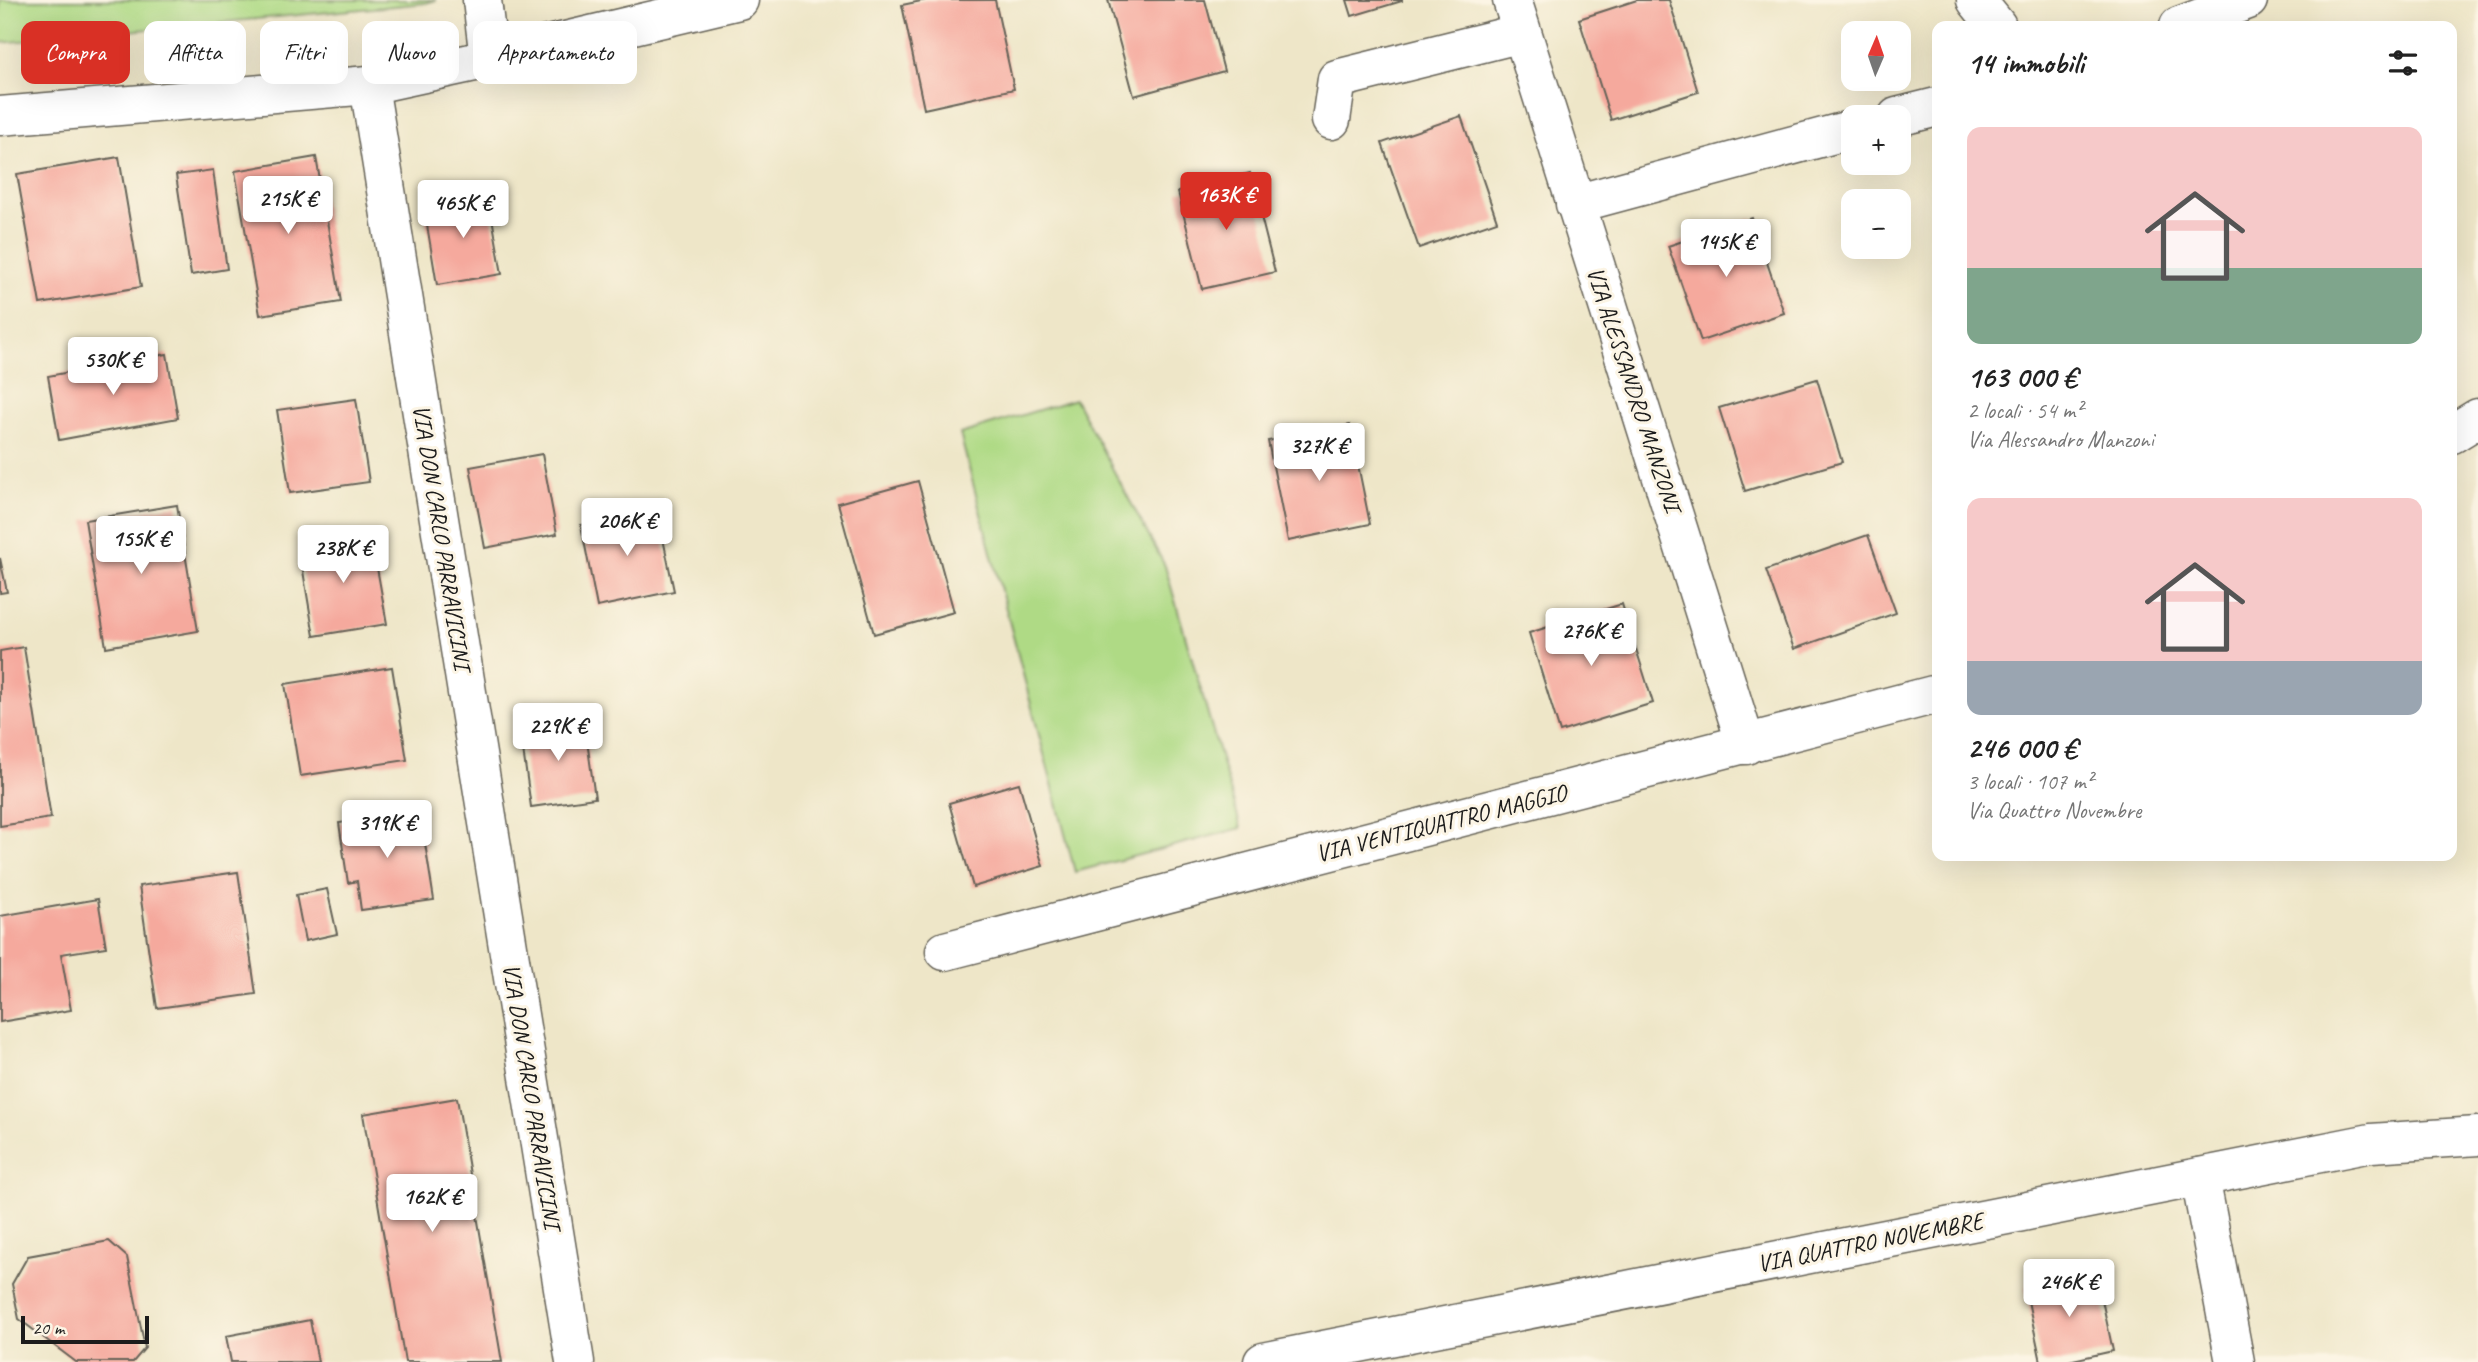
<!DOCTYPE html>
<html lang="it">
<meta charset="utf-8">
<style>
:root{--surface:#fff;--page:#f6f6f6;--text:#222;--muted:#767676;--accent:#d93025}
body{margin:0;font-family:Caveat,sans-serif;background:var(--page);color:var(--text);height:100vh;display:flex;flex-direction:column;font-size:26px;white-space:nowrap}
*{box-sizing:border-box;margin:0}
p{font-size:23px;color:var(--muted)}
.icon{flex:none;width:38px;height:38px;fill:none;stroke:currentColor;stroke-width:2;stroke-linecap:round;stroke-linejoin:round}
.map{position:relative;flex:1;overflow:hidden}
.panel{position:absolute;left:1932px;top:21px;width:525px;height:840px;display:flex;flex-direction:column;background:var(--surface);border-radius:14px;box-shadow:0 7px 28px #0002}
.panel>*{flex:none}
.guide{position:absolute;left:21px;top:21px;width:665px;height:63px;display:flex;gap:14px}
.needle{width:46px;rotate:2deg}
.fabs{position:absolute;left:1841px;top:21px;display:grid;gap:14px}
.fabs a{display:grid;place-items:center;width:70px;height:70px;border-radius:14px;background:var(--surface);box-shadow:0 7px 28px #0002;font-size:35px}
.scale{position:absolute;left:21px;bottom:18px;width:128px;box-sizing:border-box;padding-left:7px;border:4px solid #1c1c1c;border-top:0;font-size:19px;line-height:24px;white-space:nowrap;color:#1c1c1c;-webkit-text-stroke:5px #fcf5e5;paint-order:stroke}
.price{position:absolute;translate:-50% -60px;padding:0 16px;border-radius:7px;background:#fff;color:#222;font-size:23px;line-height:46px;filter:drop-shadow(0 2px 4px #0008)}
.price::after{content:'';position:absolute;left:50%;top:42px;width:21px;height:16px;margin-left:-10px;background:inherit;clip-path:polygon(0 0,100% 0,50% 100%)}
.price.on{background:var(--accent);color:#fff}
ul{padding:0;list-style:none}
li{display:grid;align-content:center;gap:14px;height:371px;padding:0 35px}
li span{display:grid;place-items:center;height:217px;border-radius:14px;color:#555}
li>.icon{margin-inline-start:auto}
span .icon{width:126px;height:126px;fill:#fffc;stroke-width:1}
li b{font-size:30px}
h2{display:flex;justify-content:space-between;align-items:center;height:84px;padding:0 35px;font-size:30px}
.tag{padding:0 24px;border-radius:14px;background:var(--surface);box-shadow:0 7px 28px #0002;font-size:24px;line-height:63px}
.tag.on{background:var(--accent);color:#fff}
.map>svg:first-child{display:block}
.green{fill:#afda85;stroke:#667b50;stroke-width:2}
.building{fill:#f5a99d}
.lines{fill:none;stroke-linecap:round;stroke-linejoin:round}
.minor-casing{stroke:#666358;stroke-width:41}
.minor{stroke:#fff;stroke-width:38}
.labels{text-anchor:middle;stroke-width:6;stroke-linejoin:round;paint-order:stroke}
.street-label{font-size:24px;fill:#1c1c1c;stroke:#fcf5e5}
</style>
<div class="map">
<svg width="2478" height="1362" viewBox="0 0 2478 1362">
<rect width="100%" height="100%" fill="#fcf5e5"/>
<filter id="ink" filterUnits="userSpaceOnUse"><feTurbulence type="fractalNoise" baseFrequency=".0143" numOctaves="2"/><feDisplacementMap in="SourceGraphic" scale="14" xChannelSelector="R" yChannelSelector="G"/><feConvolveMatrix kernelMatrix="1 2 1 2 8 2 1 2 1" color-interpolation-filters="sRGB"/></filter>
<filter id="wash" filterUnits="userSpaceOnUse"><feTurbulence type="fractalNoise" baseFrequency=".00686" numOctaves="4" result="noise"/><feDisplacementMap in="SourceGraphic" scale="28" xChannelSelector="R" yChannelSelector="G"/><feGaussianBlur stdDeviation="1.57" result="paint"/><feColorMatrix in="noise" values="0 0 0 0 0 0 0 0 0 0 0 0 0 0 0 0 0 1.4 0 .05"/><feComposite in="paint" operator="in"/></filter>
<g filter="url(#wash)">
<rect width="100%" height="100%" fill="#eee6c8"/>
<!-- green -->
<g class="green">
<polygon points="0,0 436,0 426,3 0,43"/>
<polygon points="1075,399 1165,566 1241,828 1075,872 960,434"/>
</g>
<g id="blocks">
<!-- building -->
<g class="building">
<polygon points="926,0 995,0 1014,89 924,109 902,5"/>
<polygon points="1108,0 1205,0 1224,71 1134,96"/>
<polygon points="1347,0 1402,0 1402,1 1352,16"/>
<polygon points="1637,0 1669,0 1698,92 1611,120 1579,19"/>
<polygon points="1461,116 1497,221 1419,248 1382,143"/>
<polygon points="119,157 141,287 40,304 17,174"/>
<polygon points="316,157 341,302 260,315 235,171"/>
<polygon points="213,170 227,269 191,275 176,175"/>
<polygon points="1250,173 1275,272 1202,289 1178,192"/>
<polygon points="488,195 502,274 437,285 424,207"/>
<polygon points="1752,218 1784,313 1701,341 1668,246"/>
<polygon points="167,354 178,418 59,440 48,376"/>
<polygon points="1817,379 1842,462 1745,491 1719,408"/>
<polygon points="356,399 369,482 290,493 277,410"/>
<polygon points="1350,425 1370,524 1288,541 1268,441"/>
<polygon points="542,454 557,534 485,548 470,467"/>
<polygon points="918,481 954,612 874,634 838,503"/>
<polygon points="177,505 198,631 106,647 85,520"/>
<polygon points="657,510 674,591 597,607 581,525"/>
<polygon points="371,534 387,624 314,636 299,547"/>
<polygon points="1868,535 1896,613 1794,649 1766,570"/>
<polygon points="0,558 7,592 0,593"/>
<polygon points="1622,604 1653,703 1560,732 1529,633"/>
<polygon points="24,647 51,818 0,826 0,651"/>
<polygon points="392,667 407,760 300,776 285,684"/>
<polygon points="584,719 595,798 531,807 520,728"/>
<polygon points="1019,783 1043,866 973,887 949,803"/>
<polygon points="420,812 434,900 361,910 357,881 348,883 339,823"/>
<polygon points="238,872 256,994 157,1008 139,886"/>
<polygon points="327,889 337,934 305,941 296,895"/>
<polygon points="98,899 106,947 61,954 71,1010 0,1022 0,916"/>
<polygon points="457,1098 502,1362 405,1362 363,1114"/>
<polygon points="109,1241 127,1257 145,1348 133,1362 76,1362 19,1319 12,1284 28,1256"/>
<polygon points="2096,1272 2113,1351 2064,1362 2041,1362 2025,1287"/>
<polygon points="310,1320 318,1362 231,1362 226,1336"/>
</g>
</g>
</g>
<g filter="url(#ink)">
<use href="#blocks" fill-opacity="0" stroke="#666358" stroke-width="2"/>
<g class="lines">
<defs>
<g id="minor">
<polyline points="482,0 489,59"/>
<polyline points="1512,0 1746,745"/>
<polyline points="1976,0 1997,26"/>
<polyline points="2179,26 2248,0"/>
<polyline points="369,85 575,1362"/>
<polyline points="0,116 369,85 489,59 739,0"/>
<polyline points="1897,117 1937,107"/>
<polyline points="1331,120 1337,79 1522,33"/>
<polyline points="1575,204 1853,129"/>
<polyline points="2452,434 2478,418"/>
<polyline points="945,951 1937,694"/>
<polyline points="2200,1177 2235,1362"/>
<polyline points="1263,1362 2371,1143 2478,1136"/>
</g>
</defs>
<!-- minor casing -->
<use href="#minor" class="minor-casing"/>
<!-- minor -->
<use href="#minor" class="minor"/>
</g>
</g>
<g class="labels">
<!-- street labels -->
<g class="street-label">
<text transform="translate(1634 389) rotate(72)" y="8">VIA ALESSANDRO MANZONI</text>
<text transform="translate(442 537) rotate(81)" y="8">VIA DON CARLO PARRAVICINI</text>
<text transform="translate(1441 823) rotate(-14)" y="8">VIA VENTIQUATTRO MAGGIO</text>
<text transform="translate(532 1096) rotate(81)" y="8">VIA DON CARLO PARRAVICINI</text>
<text transform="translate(1870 1242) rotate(-11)" y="8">VIA QUATTRO NOVEMBRE</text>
</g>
</g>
</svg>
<div class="fabs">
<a><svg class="needle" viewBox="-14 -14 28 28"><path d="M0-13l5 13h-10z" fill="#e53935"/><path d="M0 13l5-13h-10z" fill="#767676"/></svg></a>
<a>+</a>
<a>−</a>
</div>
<div class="scale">20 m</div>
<b class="price on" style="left:1226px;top:232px">163K €</b>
<b class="price" style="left:288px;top:236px">215K €</b>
<b class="price" style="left:463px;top:240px">465K €</b>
<b class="price" style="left:1726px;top:279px">145K €</b>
<b class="price" style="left:113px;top:397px">530K €</b>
<b class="price" style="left:1319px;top:483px">327K €</b>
<b class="price" style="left:627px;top:558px">206K €</b>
<b class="price" style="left:141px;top:576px">155K €</b>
<b class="price" style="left:343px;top:585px">238K €</b>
<b class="price" style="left:1591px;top:668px">276K €</b>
<b class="price" style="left:558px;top:763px">229K €</b>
<b class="price" style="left:387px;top:860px">319K €</b>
<b class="price" style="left:432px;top:1234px">162K €</b>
<b class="price" style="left:2069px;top:1319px">246K €</b>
<div class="guide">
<a class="tag on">Compra</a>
<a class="tag">Affitta</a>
<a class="tag">Filtri</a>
<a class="tag">Nuovo</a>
<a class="tag">Appartamento</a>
</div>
<section class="panel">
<h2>14 immobili<svg class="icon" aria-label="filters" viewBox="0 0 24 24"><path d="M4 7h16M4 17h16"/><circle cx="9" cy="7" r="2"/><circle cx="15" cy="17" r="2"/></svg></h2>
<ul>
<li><span style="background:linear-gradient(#f6c9c9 65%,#7fa58c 0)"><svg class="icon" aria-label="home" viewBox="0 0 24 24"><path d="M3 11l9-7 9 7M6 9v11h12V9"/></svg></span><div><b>163 000 €</b><p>2 locali · 54 m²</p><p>Via Alessandro Manzoni</p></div></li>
<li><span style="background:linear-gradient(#f6c9c9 75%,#9aa5b1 0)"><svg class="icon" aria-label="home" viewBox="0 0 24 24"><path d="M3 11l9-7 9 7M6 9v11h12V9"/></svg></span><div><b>246 000 €</b><p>3 locali · 107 m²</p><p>Via Quattro Novembre</p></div></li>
</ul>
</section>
</div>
